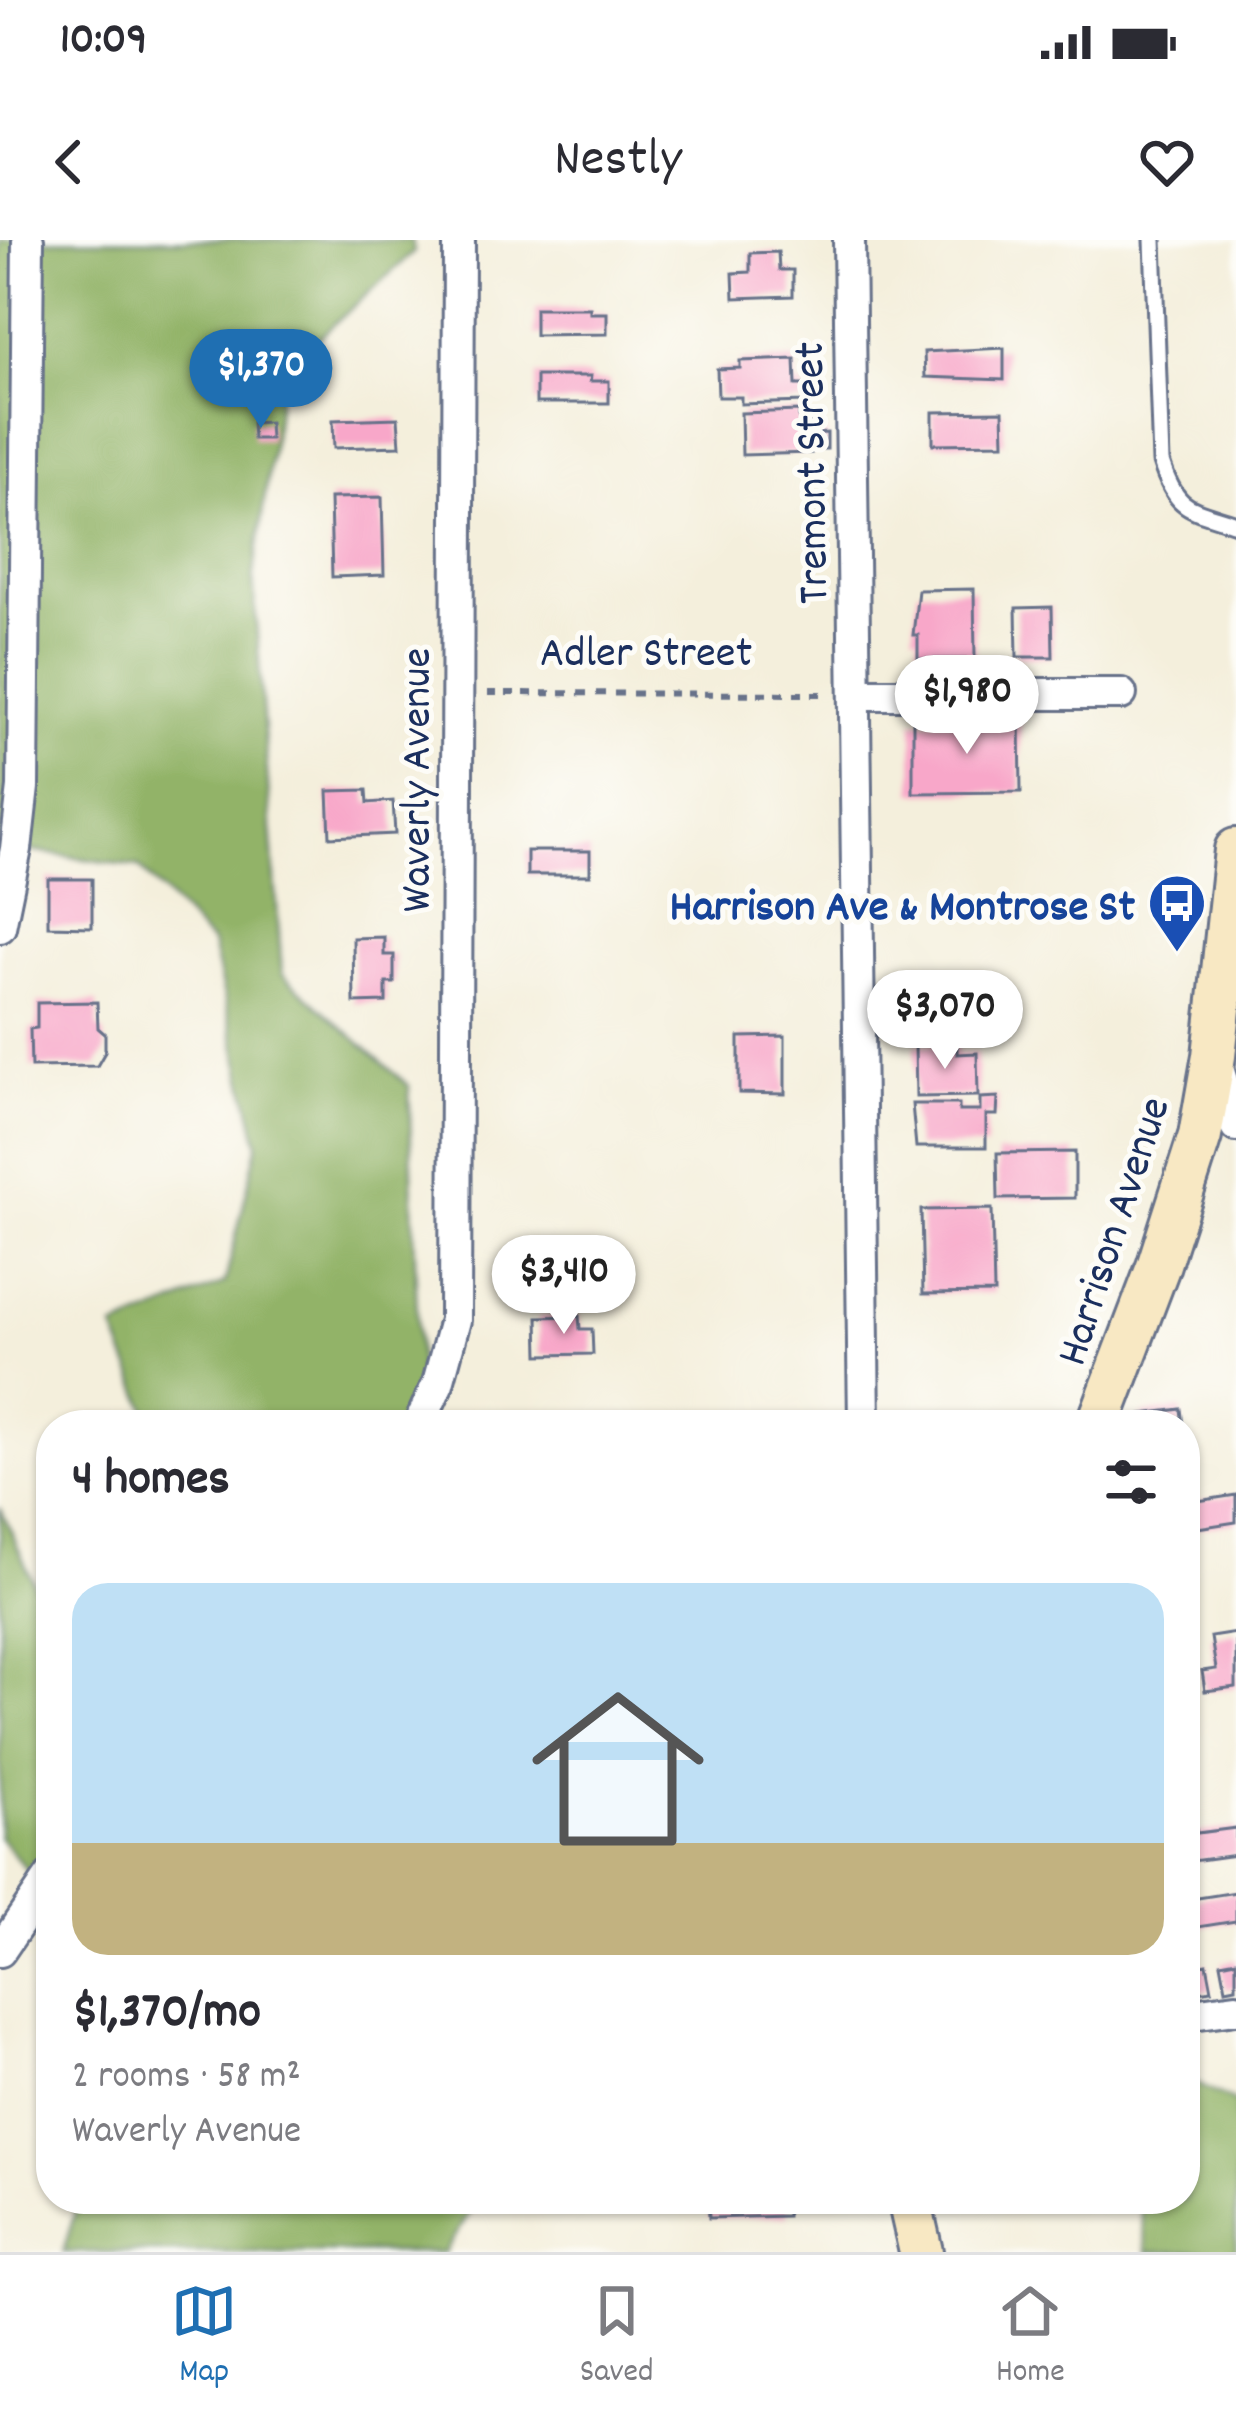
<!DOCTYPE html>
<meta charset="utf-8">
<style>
:root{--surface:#fff;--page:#f2f2f3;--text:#2b2b33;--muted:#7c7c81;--line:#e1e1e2;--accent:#1f6fb2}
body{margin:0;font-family:Dekko,sans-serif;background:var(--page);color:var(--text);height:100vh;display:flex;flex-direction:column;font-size:45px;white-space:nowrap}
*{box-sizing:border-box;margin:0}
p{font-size:39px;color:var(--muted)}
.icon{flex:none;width:66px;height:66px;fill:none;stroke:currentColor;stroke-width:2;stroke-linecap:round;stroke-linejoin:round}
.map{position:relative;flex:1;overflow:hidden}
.drawer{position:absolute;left:36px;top:1170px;width:1164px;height:804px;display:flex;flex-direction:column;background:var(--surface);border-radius:48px;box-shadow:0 3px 9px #0004}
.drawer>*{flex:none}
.price{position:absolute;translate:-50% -102px;padding:0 27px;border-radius:42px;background:#fff;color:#222;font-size:39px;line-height:78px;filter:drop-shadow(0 3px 6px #0008)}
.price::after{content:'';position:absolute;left:50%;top:72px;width:36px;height:27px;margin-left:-18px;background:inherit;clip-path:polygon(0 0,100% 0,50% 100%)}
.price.current{background:var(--accent);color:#fff}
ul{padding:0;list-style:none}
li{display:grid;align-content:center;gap:24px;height:636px;padding:0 36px}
li span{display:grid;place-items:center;height:372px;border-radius:36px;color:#555}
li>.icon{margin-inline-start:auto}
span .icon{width:216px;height:216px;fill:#fffc;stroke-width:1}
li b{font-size:51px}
h2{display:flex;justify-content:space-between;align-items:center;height:144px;padding:0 36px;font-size:51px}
.status{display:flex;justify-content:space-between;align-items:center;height:84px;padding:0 60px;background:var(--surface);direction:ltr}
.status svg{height:33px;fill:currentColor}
header{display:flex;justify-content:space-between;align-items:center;height:156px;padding:0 36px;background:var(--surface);font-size:54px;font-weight:600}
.dock{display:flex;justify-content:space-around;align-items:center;height:168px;border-top:3px solid var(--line);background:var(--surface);font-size:33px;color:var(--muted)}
.dock a{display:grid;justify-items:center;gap:6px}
.dock .current{color:var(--accent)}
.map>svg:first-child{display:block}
.forest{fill:#92b367;stroke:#567162;stroke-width:3}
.building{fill:#f8a7c9}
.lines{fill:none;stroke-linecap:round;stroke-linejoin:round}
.lane-casing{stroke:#67728a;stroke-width:21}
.street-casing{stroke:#67728a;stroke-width:36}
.secondary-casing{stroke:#67728a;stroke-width:48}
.path{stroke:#67728a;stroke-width:6;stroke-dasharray:9 9;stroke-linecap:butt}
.lane{stroke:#fff;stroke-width:15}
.street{stroke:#fff;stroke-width:30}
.secondary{stroke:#f8e8c3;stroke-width:42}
.labels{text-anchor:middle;stroke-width:10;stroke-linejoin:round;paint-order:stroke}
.street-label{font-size:45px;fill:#1b2f5e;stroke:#fdfcf7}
.transit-label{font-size:45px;font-weight:bold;fill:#164399;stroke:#fdfcf7;text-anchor:end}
</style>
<div class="status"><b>10:09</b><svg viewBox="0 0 49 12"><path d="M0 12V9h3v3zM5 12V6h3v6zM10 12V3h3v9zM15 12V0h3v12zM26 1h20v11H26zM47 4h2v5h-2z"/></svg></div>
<header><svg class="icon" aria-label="back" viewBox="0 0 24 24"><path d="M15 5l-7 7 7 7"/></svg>Nestly<svg class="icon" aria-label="heart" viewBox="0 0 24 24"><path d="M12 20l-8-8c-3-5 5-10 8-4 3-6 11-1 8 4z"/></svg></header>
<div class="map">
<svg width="1236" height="2012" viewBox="0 0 1236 2012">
<rect width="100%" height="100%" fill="#fdfcf7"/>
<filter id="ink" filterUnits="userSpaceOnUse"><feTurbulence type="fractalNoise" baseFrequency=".00833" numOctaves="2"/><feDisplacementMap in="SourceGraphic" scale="24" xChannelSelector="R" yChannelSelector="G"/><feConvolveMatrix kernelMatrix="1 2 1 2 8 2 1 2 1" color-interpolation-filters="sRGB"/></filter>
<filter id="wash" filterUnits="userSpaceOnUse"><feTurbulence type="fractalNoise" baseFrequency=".004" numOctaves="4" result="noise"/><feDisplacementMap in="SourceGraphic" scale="48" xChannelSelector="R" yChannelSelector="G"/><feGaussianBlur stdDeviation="2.7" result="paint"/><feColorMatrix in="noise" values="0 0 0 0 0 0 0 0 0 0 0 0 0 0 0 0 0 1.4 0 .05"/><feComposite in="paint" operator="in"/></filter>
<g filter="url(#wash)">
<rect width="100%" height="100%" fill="#f4efdc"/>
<!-- forest -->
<g class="forest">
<polygon points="0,0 412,0 414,12 283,130 253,339 282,734 409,846 421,1185 153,1185 114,1089 225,1043 258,903 212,704 139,627 17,609 0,687"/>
<polygon points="0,1267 51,1383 51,1660 0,1598"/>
<polygon points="1191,1841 1236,1863 1236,2012 1147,2012 1139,1959 1185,1959 1185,1847"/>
<polygon points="79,1959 479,1959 444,2012 63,2012"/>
</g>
<g id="blocks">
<!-- building -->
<g class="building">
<polygon points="778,12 779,30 793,30 793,56 734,58 733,33 750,32 750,13"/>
<polygon points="535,68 590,68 590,73 607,73 607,94 535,95"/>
<polygon points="1004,108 1004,140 925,137 924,112"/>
<polygon points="795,119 796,145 804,145 804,162 741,164 741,157 718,157 717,129 740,128 740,121"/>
<polygon points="536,136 591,136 590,141 609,141 609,163 536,163"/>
<polygon points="799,171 799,181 811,181 811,194 827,193 827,209 810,209 811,213 742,215 741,173"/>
<polygon points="1003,171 1004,203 933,204 933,172"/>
<polygon points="398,178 400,206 334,208 333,180"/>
<polygon points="269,182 270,199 253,199 252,183"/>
<polygon points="382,257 384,335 332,337 330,258"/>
<polygon points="974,349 975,419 918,419 918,395 913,395 918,350"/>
<polygon points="1052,367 1053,417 1017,417 1016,368"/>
<polygon points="1020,480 1021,552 913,553 913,481"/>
<polygon points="367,550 368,563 393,561 395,594 330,597 328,551"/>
<rect x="527" y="611" width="63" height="24"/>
<polygon points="48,639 92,639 92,687 48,686"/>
<polygon points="384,697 384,715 394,715 394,743 386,743 386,762 354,763 353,698"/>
<polygon points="97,762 98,788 105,794 105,812 97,826 31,827 30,789 37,788 37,763"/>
<polygon points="785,796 785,854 739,853 739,797"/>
<polygon points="957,804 957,814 977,813 978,856 916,857 915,805"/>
<polygon points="998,857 997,875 986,875 986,907 916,907 912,864 959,864 959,871 980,871 980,858"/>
<polygon points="1075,912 1075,958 998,959 997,913"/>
<polygon points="992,969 994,1053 923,1054 921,970"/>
<polygon points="579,1076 580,1089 592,1089 593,1114 539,1115 538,1077"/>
<polygon points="1181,1169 1183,1185 1144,1185 1142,1174"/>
<polygon points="1236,1255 1236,1282 1185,1290 1185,1263"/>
<polygon points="1236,1393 1236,1447 1205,1451 1202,1431 1216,1429 1211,1397"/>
<polygon points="1196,1588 1197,1593 1236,1588 1236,1615 1185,1622 1185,1590"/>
<polygon points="1236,1652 1236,1681 1185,1689 1185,1660"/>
<polygon points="1236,1720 1236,1747 1226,1749 1221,1723"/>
<polygon points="1207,1724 1212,1750 1185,1754 1185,1728"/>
<polygon points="708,1959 787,1959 787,1976 709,1978"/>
</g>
</g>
</g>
<g filter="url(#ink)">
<use href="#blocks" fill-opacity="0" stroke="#67728a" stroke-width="3"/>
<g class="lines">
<defs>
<path id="lane" d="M 1153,0 L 1161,222 C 1177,272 1189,268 1236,284"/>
<g id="street">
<polyline points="849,0 864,1185"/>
<polyline points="857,454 1121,454"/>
<polyline points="0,687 16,609 23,547 28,0"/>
<polyline points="1216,822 1236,886"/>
<polyline points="419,1185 438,1143 455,1080 459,0"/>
<polyline points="0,1711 51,1636"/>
<polyline points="1185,1775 1236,1768"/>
</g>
<g id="secondary">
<polyline points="1098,1185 1158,1027 1200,896 1214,816 1236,610"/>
<polyline points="909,1959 921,2012"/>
</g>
</defs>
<!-- lane casing -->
<use href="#lane" class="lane-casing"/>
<!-- street casing -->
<use href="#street" class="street-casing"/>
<!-- secondary casing -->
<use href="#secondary" class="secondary-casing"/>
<!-- path -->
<polyline class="path" points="488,453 823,454"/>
<!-- lane -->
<use href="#lane" class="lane"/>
<!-- street -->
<use href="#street" class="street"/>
<!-- secondary -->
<use href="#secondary" class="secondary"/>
</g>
</g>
<!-- icons -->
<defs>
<symbol id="bus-pin" viewBox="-11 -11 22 30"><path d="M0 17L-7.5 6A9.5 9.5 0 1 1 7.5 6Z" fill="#1a4fb4" stroke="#fdfcf7"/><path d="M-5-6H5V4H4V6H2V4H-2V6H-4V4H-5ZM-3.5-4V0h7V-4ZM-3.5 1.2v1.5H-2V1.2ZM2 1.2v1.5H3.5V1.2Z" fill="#fff"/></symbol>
</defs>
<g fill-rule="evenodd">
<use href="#bus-pin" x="1144" y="630" width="66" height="90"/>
</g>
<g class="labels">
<!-- street labels -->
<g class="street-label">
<text transform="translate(808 233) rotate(-91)" y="16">Tremont Street</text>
<text x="646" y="425">Adler Street</text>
<text transform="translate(413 540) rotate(-90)" y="16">Waverly Avenue</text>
<text transform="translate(1110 990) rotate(-72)" y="16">Harrison Avenue</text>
</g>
<!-- transit labels -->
<g class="transit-label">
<text x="1135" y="679">Harrison Ave &amp; Montrose St</text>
</g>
</g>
</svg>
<b class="price current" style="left:261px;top:191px">$1,370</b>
<b class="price" style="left:967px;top:517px">$1,980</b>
<b class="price" style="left:945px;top:832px">$3,070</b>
<b class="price" style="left:564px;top:1097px">$3,410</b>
<section class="drawer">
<h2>4 homes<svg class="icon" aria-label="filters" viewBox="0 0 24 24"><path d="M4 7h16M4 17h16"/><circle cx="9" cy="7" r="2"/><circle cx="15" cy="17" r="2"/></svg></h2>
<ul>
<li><span style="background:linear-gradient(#bfe0f5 70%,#c2b280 0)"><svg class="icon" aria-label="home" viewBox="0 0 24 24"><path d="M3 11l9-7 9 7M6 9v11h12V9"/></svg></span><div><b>$1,370/mo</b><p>2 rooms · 58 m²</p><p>Waverly Avenue</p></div></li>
</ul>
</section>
</div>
<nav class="dock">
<a class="current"><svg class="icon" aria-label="map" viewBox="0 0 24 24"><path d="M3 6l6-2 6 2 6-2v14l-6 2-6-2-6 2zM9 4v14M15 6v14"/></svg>Map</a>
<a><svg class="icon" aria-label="saved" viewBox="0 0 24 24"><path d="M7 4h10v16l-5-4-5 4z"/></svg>Saved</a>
<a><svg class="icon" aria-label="home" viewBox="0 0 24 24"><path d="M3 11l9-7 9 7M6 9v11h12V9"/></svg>Home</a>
</nav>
